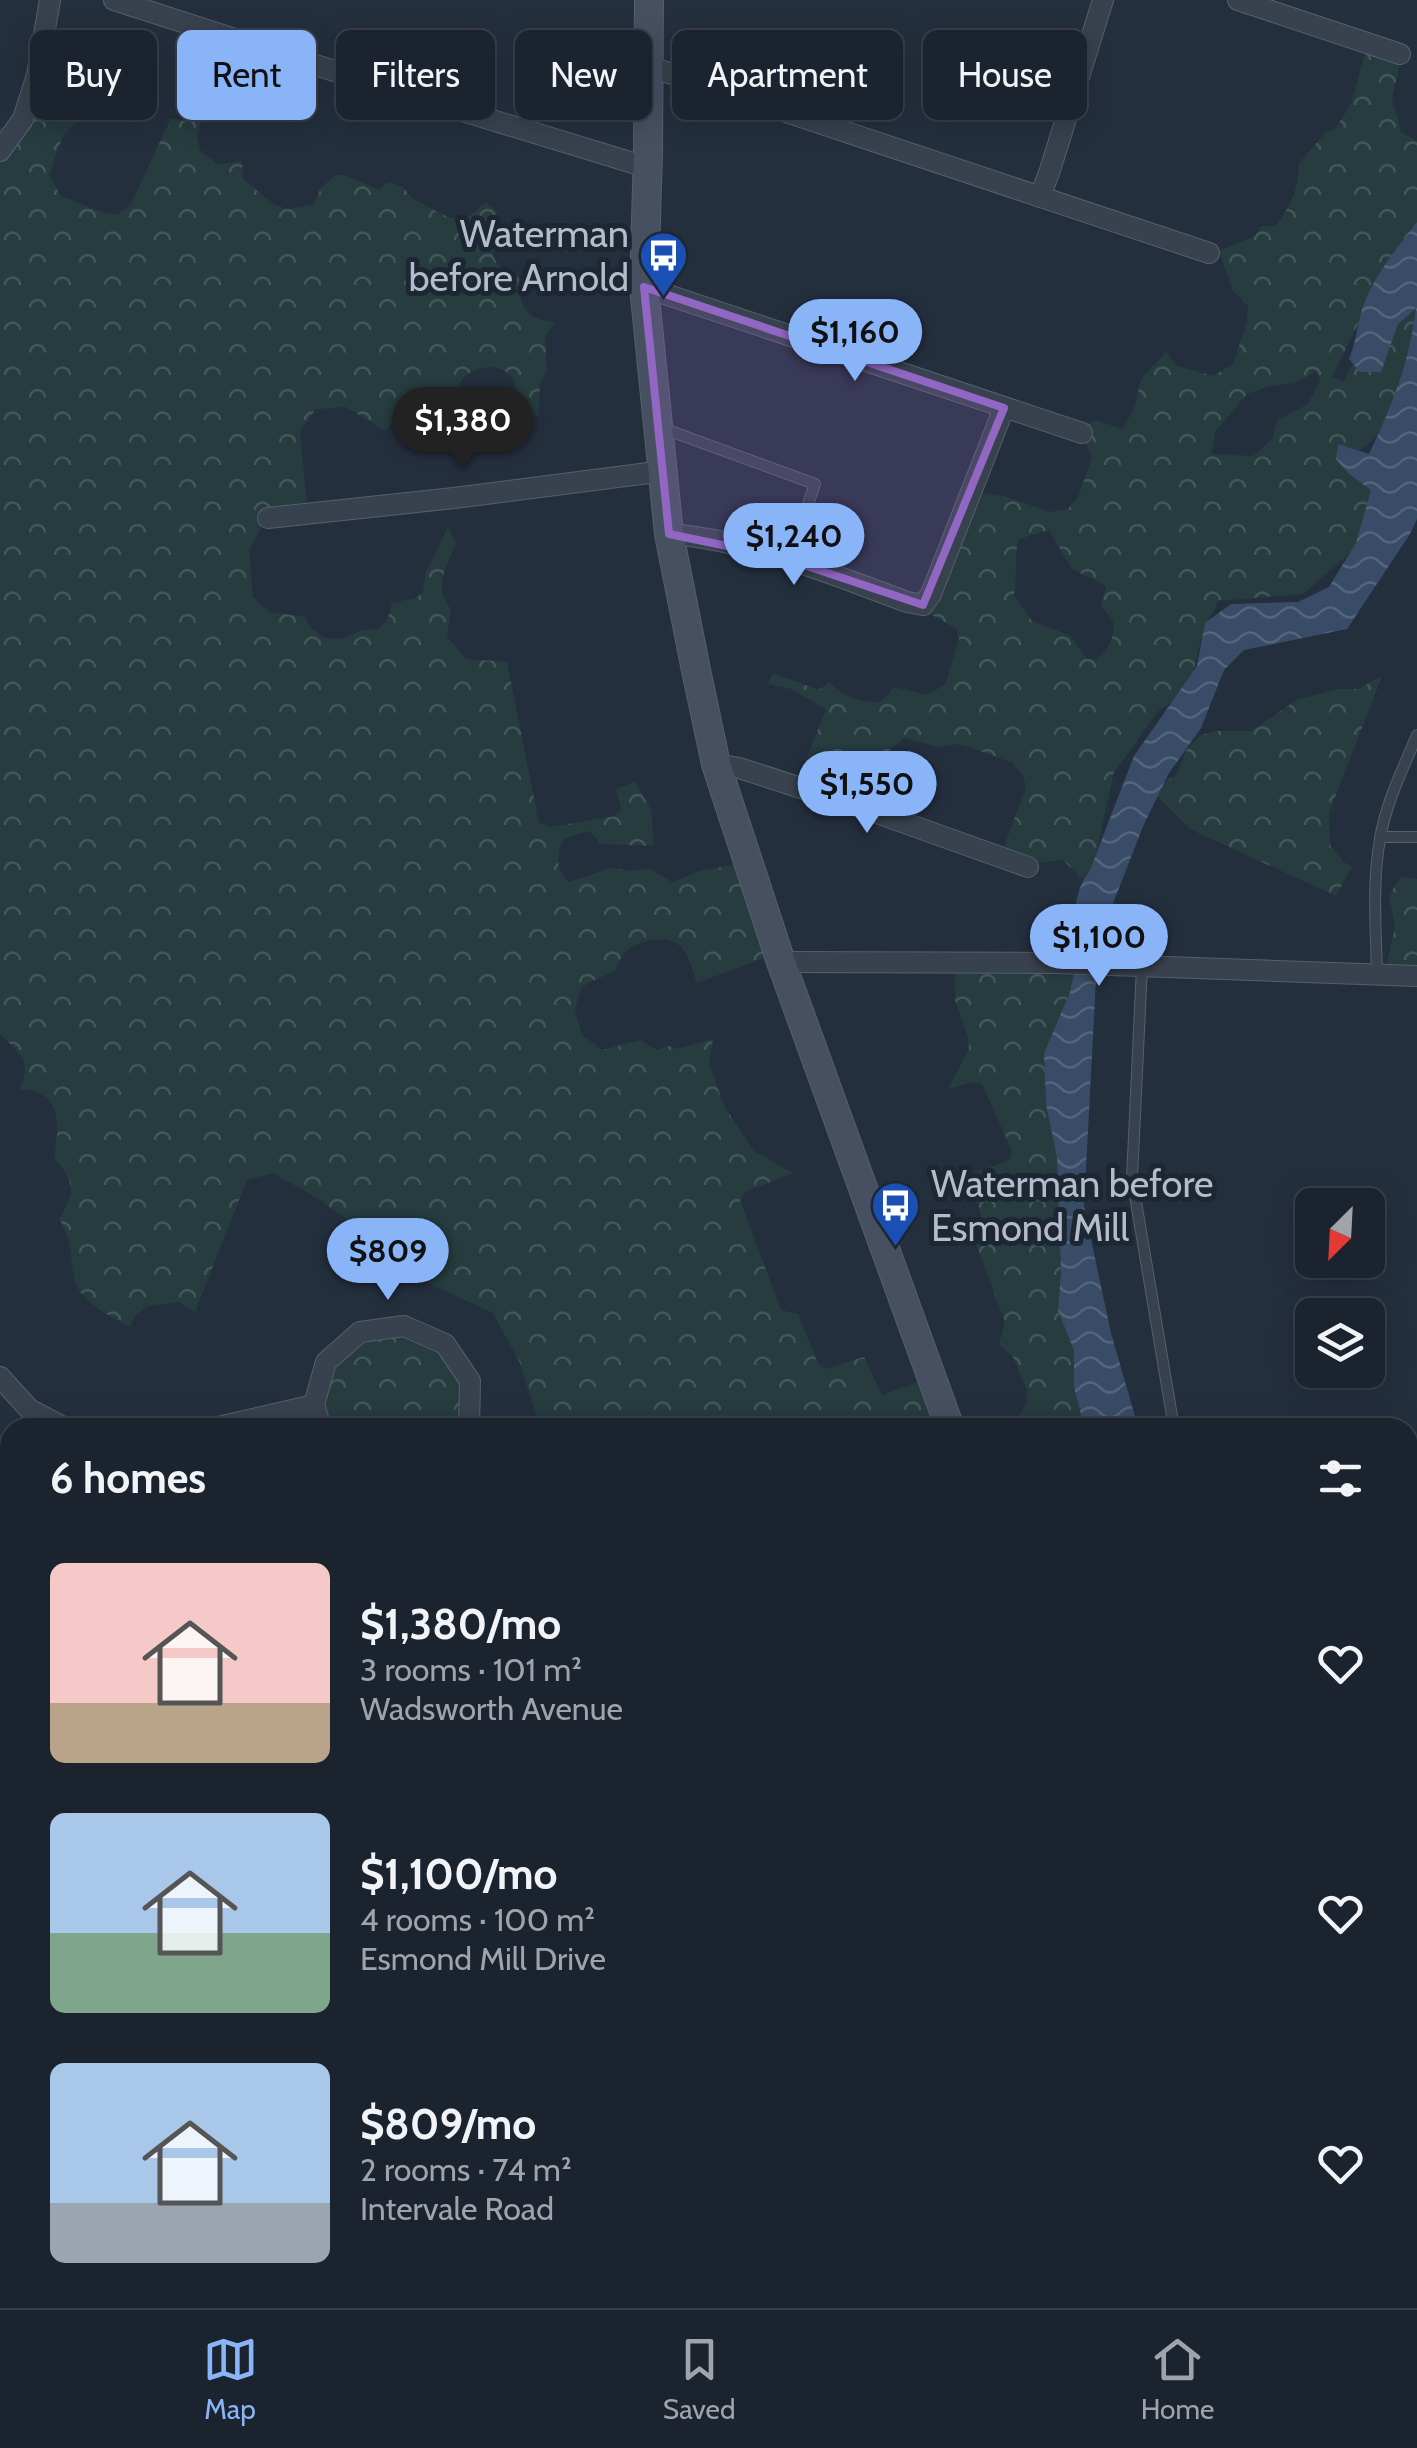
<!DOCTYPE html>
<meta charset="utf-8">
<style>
:root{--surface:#1b232e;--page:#282f3a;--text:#f1f3f6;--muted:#a0a4aa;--line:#39404a;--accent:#8ab4f8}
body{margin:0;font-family:Cabin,sans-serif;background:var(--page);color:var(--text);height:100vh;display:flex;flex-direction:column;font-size:38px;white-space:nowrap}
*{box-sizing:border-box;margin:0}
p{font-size:32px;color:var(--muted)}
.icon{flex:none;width:55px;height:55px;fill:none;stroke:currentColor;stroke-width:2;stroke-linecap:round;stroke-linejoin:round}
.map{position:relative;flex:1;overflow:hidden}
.sheet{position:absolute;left:0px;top:1418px;width:1418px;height:892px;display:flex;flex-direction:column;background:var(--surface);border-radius:30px 30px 0 0;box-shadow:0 5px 25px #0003,0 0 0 2px var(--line)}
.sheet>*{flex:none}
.banner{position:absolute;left:30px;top:30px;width:1358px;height:90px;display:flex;gap:20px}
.needle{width:65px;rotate:204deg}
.fabs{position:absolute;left:1295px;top:1188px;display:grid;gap:20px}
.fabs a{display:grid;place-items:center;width:90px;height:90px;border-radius:15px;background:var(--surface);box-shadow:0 5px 25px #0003,0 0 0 2px var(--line);font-size:50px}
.price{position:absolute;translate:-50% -85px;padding:0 22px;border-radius:35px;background:var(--accent);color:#111;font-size:32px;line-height:65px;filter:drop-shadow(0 2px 5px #0008)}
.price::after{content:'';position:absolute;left:50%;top:60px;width:30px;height:22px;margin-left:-15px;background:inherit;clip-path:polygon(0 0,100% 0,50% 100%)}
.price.current{background:#222;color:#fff}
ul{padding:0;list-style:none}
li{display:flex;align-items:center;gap:30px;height:250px;padding:0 50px}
li span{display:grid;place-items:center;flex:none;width:280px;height:200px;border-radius:15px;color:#555}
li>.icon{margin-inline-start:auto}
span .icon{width:120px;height:120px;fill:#fffc;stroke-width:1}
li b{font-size:42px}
h2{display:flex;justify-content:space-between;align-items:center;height:120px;padding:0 50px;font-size:42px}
.chip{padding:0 35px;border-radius:15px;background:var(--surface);box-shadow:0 5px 25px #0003,0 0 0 2px var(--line);font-size:35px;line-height:90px}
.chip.current{background:var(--accent);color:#111}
.tab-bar{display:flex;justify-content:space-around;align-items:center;height:140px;border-top:2px solid var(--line);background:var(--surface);font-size:28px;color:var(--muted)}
.tab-bar a{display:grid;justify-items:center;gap:5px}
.tab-bar .current{color:var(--accent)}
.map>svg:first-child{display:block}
.forest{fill:url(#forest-crowns);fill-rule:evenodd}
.water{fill:url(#water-waves)}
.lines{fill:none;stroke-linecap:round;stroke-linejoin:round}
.service-casing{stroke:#565f6c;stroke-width:12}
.minor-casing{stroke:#565f6c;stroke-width:22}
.secondary-casing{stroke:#565f6c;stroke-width:30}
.service{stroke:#38414e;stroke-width:10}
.minor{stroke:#38414e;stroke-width:20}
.secondary{stroke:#465061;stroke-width:28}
.marked{fill:#9266c3;fill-opacity:0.2;stroke:#9266c3;stroke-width:8;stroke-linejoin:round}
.labels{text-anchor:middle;stroke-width:10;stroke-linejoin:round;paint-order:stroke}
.poi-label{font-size:38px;fill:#b4bcc9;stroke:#1d2633;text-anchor:end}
</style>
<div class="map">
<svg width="1417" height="2308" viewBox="0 0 1417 2308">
<defs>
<pattern id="forest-crowns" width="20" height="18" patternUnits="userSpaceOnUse" patternTransform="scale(2.5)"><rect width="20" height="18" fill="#263c3f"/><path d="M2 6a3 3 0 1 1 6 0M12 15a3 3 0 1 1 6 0" fill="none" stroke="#435659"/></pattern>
<pattern id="water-waves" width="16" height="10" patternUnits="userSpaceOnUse" patternTransform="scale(2.5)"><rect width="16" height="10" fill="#394c67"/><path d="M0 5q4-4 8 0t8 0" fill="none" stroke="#53647b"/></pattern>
</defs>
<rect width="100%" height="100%" fill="#242f3e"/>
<!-- forest -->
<g class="forest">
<path d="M 1369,39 L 1403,49 L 1392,99 L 1401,132 L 1417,141 L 1417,232 L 1377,285 L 1332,377 L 1343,382 L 1360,352 L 1417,298 L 1417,345 L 1384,430 L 1356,454 L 1376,494 L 1373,515 L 1350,553 L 1303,594 L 1218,601 L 1203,632 L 1188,693 L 1159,710 L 1114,772 L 1097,849 L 1090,870 L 1082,879 L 1063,860 L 1026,864 L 1002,852 L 1026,787 L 1023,776 L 1013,763 L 969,747 L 957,744 L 938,747 L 904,738 L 891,748 L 865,802 L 799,778 L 826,709 L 791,689 L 768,684 L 773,673 L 819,690 L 829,682 C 844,697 860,703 881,702 L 894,687 L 926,695 L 945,685 L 959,639 L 957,629 L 925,611 L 973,492 L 1005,496 L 1050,512 L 1068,509 L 1078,497 L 1092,458 L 1079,428 L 1096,420 L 1122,429 L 1134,409 L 1141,379 L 1166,352 L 1177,366 L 1213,376 L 1233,364 L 1247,322 L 1248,306 L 1233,291 L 1219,251 L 1255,236 L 1261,226 L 1275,226 C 1290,209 1300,186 1299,163 L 1326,132 L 1335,129 L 1351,104 ZM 1316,371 L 1321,379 L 1308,404 L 1277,421 L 1272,439 L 1253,456 L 1211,454 L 1215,432 L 1247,394 L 1269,386 L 1296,383 ZM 1049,530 L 1072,569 L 1106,586 L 1101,604 C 1101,605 1111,618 1112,619 C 1118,634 1107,651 1096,660 L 1087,659 L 1071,636 L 1032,621 L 1014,595 C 1018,575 1013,558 1019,539 Z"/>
<path d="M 45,58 L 101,80 L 86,107 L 86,118 C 60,127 58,152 49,176 L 61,196 L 107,214 L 118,214 L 131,204 L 171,118 L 189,122 L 202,119 L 197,136 L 200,151 L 218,164 L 242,161 L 243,179 L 275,205 L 287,209 L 313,205 L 321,188 L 335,175 L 345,175 L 379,190 L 388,182 L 403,187 L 413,199 L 450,218 L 470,216 L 486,202 L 497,212 L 493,256 L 502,271 L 519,275 C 518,303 524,320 555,322 L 545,337 L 547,370 L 540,384 L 538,417 L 518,416 C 517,406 518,392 515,383 C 506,358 459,363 456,395 L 438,408 L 398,412 L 386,431 L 346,407 L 316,409 L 300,431 L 307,507 L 268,515 L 249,550 L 253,598 L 270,612 L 306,617 L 309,626 L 324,638 L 343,639 L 359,631 L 378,629 L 387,621 L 392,603 L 416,598 L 423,592 L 426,572 L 448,527 L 456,543 C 447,567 432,587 451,609 L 447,637 L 466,659 L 507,662 L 539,823 L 550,827 L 615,816 L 621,809 L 616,789 L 635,782 L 651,810 L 654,846 L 600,844 L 595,836 L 588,831 L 563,839 C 557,854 555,871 569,882 L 611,868 L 631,871 L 650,869 L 672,882 L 700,871 L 738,864 L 775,954 L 697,983 C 693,972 689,954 680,946 C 666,934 640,941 628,950 C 621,955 618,963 615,971 L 588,983 L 581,989 L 575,1010 L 581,1034 L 602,1050 L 641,1040 L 656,1050 L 669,1046 L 677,1049 L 713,1039 L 709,1063 L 724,1106 L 754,1151 L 793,1173 L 745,1192 L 740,1200 L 781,1310 L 798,1314 L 818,1364 L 825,1369 L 864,1357 L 882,1395 L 930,1378 L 949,1427 L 540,1427 L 520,1363 L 493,1313 L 381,1261 L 388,1249 L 317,1198 L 273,1173 L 247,1180 L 195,1312 L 179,1302 L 148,1306 L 135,1316 L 130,1327 C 111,1316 82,1304 75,1281 C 69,1255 74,1243 59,1219 C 77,1191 74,1182 54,1157 C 60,1125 62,1090 20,1089 C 33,1060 19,1053 0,1034 L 0,127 L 17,128 Z"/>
<polygon points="1382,676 1329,813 1330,845 1344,862 1352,867 1336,896 1190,829 1156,795 1166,781 1176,775 1187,749 1201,735 1216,731 1251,731 1298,699 1339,689 1358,689"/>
<polygon points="1401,877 1417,879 1417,979 1386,968 1395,926 1389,895"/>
<polygon points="1040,950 1076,963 1070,992 1044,1053 1046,1104 1057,1158 1061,1271 1058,1310 1074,1351 1074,1387 1084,1427 1023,1427 1016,1420 1027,1403 1027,1390 1013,1357 999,1344 1005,1322 976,1244 985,1231 985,1220 981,1216 971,1174 1010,1160 1012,1151 982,1084 973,1082 948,1089 969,1049 968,1037 955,1000 955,960 1040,957"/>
<polygon points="427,1331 476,1383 479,1427 315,1428 314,1400 346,1339"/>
<polygon points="197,2300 849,2300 847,2308 189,2308"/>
<polygon points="1211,2300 1350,2300 1354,2308 1213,2308"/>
</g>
<!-- water -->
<path class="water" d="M 1417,222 L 1417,519 L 1410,534 L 1347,629 L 1244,650 L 1224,670 L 1201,728 L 1169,773 L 1144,824 L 1110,911 L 1096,979 L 1084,1207 L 1111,1333 L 1138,1427 L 1084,1427 L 1074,1387 L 1074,1351 L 1058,1310 L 1061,1271 L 1057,1158 L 1046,1104 L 1044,1053 L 1070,992 L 1076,963 L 1064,959 C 1067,949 1072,937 1073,926 C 1075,906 1077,886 1090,870 L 1134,756 L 1197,666 L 1205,623 L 1231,604 L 1298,602 L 1329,587 L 1356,543 L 1371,490 L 1349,474 L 1336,459 L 1338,444 L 1369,454 C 1393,404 1409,363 1416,308 L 1398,324 L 1381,372 L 1360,372 L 1349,359 C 1357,341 1357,322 1364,304 C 1376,273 1397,248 1417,222 Z"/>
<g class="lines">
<defs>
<g id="service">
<polyline points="662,428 815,484 789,559"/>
<polyline points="1380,837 1417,837"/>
<polyline points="1142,967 1132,1178 1174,1428"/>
<path d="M 1377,974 C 1376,929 1372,883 1380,839 C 1386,802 1403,769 1417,735"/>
</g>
<g id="minor">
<polyline points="114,0 381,86 646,167"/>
<polyline points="1238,0 1400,54"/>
<polyline points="648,66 1209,253"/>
<polyline points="0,151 23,119 37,75 50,0"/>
<polyline points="1040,197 1050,170 1103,0"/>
<polyline points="644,287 1082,433"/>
<polyline points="268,518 454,498 664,471"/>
<path d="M 669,534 C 751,540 831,574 907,602 L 923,605 L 931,594 L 1004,408"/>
<polyline points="716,764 739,768 860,807 1028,867"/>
<polyline points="781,962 1054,963 1417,976"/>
<polyline points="0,1377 29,1409 65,1428"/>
<polyline points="214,1428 314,1405"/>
<polyline points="321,1428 314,1405 326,1362 360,1332 404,1326 445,1344 470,1381 469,1428"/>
<polyline points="0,1689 10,1695"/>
</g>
<g id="secondary">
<polyline points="649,0 648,152 644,287 669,534 696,670 716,764 781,962 950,1428"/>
<polyline points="1212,2300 1214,2308"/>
</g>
</defs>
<!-- service casing -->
<use href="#service" class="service-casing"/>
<!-- minor casing -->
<use href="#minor" class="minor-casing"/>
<!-- secondary casing -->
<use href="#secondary" class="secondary-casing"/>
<!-- service -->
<use href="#service" class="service"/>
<!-- minor -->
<use href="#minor" class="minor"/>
<!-- secondary -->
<use href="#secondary" class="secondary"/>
</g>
<!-- marked area -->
<path class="marked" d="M 644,287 L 1004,408 L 923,605 L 780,557 L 669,534 Z"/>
<!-- icons -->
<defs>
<symbol id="bus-pin" viewBox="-11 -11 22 30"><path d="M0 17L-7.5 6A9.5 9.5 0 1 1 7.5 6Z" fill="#1a4fb4" stroke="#1d2633"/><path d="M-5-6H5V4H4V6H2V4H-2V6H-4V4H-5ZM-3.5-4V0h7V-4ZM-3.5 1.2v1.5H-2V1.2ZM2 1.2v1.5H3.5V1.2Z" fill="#fff"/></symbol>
</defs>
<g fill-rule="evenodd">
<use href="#bus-pin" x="636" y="228" width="55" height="75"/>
<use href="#bus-pin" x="868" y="1178" width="55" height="75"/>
</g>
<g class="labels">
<!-- poi labels -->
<g class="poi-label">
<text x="629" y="247">Waterman<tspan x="629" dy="44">before Arnold</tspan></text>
<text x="931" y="1197" text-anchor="start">Waterman before<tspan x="931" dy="44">Esmond Mill</tspan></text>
</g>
</g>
</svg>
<div class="fabs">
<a><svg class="needle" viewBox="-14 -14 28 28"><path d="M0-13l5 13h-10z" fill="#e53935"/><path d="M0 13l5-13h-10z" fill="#a0a4aa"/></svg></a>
<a><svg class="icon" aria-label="layers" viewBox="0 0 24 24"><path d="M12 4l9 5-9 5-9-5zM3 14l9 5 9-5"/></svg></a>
</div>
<b class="price" style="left:855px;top:384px">$1,160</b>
<b class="price current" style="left:463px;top:472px">$1,380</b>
<b class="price" style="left:794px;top:588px">$1,240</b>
<b class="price" style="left:867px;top:836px">$1,550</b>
<b class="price" style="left:1099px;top:989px">$1,100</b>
<b class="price" style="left:388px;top:1303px">$809</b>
<div class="banner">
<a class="chip">Buy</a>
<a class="chip current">Rent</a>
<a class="chip">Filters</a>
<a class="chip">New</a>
<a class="chip">Apartment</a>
<a class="chip">House</a>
</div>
<section class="sheet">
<h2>6 homes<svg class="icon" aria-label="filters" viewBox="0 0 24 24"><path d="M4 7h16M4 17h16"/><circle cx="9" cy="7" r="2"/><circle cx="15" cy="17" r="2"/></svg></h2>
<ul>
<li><span style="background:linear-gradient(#f6c9c9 70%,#b9a48a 0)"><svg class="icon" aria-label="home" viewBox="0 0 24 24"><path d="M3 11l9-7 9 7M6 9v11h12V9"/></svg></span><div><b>$1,380/mo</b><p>3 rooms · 101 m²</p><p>Wadsworth Avenue</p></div><svg class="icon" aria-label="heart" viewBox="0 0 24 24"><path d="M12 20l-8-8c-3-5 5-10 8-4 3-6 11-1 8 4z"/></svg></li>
<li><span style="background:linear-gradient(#a9c7e8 60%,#7fa58c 0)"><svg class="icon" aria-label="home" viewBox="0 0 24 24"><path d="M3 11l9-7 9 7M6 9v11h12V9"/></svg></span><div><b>$1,100/mo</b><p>4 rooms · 100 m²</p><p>Esmond Mill Drive</p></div><svg class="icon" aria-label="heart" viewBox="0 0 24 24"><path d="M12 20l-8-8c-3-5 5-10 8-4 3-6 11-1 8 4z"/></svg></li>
<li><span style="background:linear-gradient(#a9c7e8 70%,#9aa5b1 0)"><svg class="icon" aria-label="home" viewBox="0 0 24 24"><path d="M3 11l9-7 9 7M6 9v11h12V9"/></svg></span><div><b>$809/mo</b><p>2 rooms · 74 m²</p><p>Intervale Road</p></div><svg class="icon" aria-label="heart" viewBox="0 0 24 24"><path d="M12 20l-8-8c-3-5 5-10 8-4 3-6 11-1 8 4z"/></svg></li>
</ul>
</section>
</div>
<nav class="tab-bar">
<a class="current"><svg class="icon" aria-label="map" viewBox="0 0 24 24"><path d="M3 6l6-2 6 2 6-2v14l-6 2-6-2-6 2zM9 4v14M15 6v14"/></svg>Map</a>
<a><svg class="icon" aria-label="saved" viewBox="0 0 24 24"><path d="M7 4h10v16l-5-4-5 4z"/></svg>Saved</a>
<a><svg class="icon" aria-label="home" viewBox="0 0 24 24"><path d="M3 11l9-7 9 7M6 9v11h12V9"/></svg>Home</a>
</nav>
